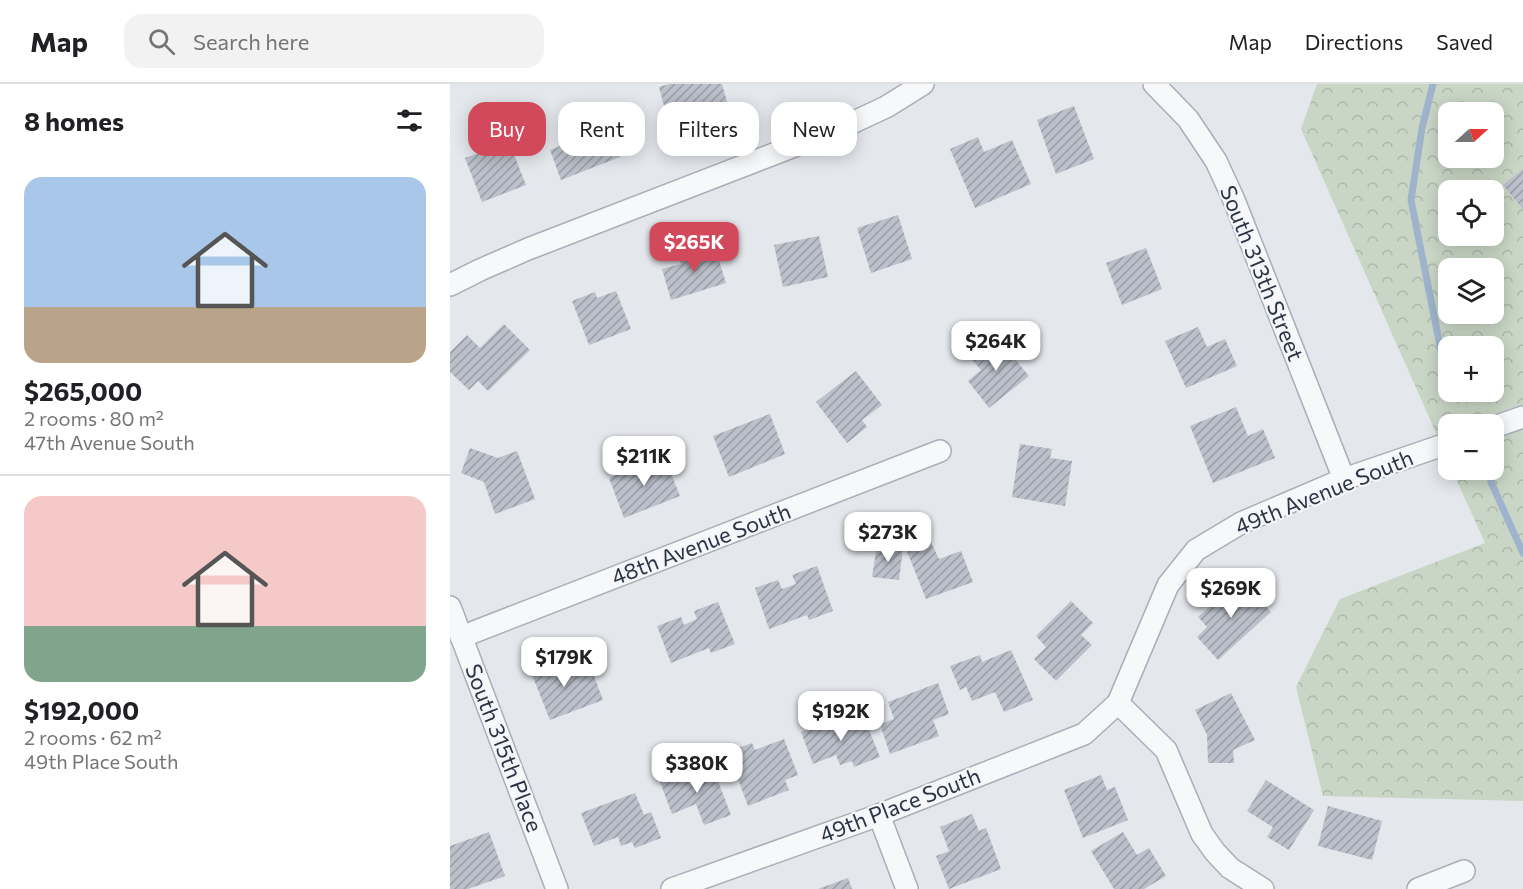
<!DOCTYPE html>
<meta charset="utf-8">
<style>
:root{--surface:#fff;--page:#f2f2f2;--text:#202124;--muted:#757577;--line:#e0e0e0;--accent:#d1495b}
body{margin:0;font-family:Commissioner,sans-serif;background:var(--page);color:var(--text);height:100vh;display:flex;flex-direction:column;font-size:22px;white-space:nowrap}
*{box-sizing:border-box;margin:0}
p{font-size:20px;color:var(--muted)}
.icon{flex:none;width:33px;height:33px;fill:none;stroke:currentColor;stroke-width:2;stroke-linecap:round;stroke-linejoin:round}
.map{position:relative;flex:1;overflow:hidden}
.details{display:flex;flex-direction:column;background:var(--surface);width:450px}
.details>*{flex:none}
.top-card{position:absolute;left:18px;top:18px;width:570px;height:54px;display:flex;gap:12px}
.needle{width:39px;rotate:69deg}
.controls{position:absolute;left:988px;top:18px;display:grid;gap:12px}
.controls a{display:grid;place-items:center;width:66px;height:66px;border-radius:12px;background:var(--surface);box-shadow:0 3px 15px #0003;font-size:30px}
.price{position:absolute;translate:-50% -51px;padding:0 14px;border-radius:12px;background:#fff;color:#222;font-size:20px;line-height:39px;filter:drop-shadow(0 2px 3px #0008)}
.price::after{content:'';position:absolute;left:50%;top:36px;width:18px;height:14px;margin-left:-9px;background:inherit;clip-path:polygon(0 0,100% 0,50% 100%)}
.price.active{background:var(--accent);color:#fff}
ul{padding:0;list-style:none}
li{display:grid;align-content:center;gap:12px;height:318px;padding:0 24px}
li+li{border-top:2px solid var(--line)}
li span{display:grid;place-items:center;height:186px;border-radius:18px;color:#555}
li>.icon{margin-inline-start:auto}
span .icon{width:108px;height:108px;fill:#fffc;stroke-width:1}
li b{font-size:26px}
h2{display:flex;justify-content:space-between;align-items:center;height:72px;padding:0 24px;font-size:26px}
.tag{padding:0 21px;border-radius:18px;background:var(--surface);box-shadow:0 3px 15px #0003;font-size:21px;line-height:54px}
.tag.active{background:var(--accent);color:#fff}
header{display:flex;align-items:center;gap:36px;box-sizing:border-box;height:84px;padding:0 30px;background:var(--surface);border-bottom:2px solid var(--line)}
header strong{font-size:28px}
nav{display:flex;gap:33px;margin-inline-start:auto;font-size:21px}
.search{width:420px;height:54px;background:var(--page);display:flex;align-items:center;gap:15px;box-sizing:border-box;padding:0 21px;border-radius:18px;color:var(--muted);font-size:22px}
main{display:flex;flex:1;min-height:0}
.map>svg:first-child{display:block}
.forest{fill:url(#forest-crowns);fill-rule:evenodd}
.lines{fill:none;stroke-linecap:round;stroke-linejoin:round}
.stream{stroke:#9fb4cc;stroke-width:7}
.building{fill:url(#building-hatch)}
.street-casing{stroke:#a9aeb7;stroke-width:24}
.street{stroke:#f7f8fa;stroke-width:21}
.labels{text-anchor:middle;stroke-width:4.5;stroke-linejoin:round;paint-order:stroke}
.street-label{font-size:22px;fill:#2b3445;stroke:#f4f6f9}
</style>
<header>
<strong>Map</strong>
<div class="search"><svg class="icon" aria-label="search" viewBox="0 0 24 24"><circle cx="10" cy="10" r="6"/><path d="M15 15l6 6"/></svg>Search here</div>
<nav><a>Map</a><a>Directions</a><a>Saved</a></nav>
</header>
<main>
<section class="details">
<h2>8 homes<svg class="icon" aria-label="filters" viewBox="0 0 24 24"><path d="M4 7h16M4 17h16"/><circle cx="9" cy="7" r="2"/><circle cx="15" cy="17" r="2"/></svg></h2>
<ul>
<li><span style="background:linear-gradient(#a9c7e8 70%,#b9a48a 0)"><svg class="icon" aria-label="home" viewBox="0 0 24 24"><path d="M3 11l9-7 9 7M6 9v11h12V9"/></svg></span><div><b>$265,000</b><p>2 rooms · 80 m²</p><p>47th Avenue South</p></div></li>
<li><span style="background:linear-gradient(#f6c9c9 70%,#7fa58c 0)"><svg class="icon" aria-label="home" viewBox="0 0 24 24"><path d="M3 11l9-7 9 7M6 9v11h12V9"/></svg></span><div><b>$192,000</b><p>2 rooms · 62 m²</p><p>49th Place South</p></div></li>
</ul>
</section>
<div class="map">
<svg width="1073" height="805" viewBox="0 0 1073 805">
<defs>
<pattern id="forest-crowns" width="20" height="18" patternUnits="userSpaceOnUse" patternTransform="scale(1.5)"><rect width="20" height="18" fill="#c9d6c5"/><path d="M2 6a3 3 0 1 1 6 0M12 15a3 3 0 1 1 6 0" fill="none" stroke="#adb8ab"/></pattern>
<pattern id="building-hatch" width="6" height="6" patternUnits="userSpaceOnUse" patternTransform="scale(1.5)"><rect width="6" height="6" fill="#bbc0ca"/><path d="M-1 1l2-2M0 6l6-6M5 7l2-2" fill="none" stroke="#989da6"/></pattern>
</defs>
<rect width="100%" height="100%" fill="#e4e7ec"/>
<!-- forest -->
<path class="forest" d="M 867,0 L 1073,0 L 1073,717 L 873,712 L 846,603 L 890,515 L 1035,459 L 1002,386 L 1044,386 L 1044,340 L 999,340 L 999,378 L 851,45 ZM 999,28 L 1044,28 L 1044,74 L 999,74 ZM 999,106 L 1044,106 L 1044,152 L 999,152 ZM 999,184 L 1044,184 L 1044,230 L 999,230 ZM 999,262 L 1044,262 L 1044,308 L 999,308 Z"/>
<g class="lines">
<!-- stream -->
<g class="stream">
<polyline points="983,0 972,44 961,116 994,282"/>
<polyline points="1041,398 1073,469"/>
</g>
</g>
<!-- building -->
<g class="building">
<polygon points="219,0 272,0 281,32 221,48 209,3"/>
<polygon points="624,22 644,75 606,90 587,36"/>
<polygon points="153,29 170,73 111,96 100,66 115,60 109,46"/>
<polygon points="528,53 534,68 562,56 581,100 525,124 500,65"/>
<polygon points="59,58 76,101 32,118 15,74"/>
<polygon points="1073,85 1073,125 1053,101"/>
<polygon points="448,131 462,175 421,189 407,144"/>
<polygon points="369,152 378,193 333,203 324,161"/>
<polygon points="264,160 276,199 221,216 212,185 231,180 228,171"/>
<polygon points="696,164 712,205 672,221 656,179"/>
<polygon points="166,207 181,245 139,261 122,217 145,208 147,214"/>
<polygon points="54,240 80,266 38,307 28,297 19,306 0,288 0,268 17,251 30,264"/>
<polygon points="748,243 757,263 775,255 787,282 736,304 715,257"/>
<polygon points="546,252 579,292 539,324 518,297 531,286 520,273"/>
<polygon points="406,287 432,321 412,336 417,343 397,359 366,318"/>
<polygon points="786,323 798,352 813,345 825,374 763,399 740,342"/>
<polygon points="320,330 335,370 279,393 263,352"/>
<polygon points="570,360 602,365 600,374 622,377 615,422 562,413"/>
<polygon points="20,364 48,374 67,367 85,415 45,430 34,398 11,389"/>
<polygon points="214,372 230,412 174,434 159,394"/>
<polygon points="480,456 489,475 511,467 523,498 476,515 456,465"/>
<polygon points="427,461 453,464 449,496 422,493"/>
<polygon points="367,482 383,527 359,536 357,531 319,545 305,504 328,496 332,505 346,500 342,491"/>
<polygon points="791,495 821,528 768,576 747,553 757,543 748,533"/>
<polygon points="621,517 643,539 631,551 642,561 606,597 584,575 596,563 586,552"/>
<polygon points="268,518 285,560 261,569 259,564 221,579 207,542 231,533 234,541 247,535 244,527"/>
<polygon points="561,566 583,616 554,628 545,608 522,617 516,603 510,606 500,582 530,571 532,578"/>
<polygon points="105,570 114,594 141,584 153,616 100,636 78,581"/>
<polygon points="488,599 499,630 483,636 489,652 440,670 430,640 444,635 438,618"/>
<polygon points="781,609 805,656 783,666 784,679 758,679 757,651 745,626"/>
<polygon points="402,629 408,645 417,641 430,673 404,683 402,677 390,681 386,671 363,680 351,648"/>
<polygon points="334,655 348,691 335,696 339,706 298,722 278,668 302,659 305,666"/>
<polygon points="261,679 281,731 254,741 246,720 222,730 210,698"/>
<polygon points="651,691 657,706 665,703 678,736 633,754 614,706"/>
<polygon points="816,696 864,726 839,766 817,753 823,743 797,727"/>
<polygon points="185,709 194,731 201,728 211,754 185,764 182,758 171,762 168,753 144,762 131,729"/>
<polygon points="878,722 932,737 922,776 868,762"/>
<polygon points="522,730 529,747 536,744 551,785 499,805 486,772 499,767 490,743"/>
<polygon points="39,748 55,792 18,805 0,805 0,762"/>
<polygon points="673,748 687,771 699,764 716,792 694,805 664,805 641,767"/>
<polygon points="398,794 402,805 368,805"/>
</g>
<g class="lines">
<defs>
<g id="street">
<polyline points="704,0 738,35 766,77 784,116 894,395"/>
<polyline points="0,201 30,186 78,165 391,44 436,23 473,0"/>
<polyline points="1044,343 1073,333"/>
<polyline points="0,523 107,805"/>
<polyline points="11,553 490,367"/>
<polyline points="668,619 716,666 752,750 765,768 780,784 813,805"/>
<polyline points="429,731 457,805"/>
<polyline points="222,805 429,731 634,650 668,619 718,501 746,466 791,439 894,395 999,359"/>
<polyline points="968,805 1014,787"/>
</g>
</defs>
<!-- street casing -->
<use href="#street" class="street-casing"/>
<!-- street -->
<use href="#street" class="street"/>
</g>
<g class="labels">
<!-- street labels -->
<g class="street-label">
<text transform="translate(812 189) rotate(68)" y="8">South 313th Street</text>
<text transform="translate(874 408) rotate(-22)" y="8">49th Avenue South</text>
<text transform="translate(251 460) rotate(-21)" y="8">48th Avenue South</text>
<text transform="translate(54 664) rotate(69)" y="8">South 315th Place</text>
<text transform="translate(450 721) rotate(-21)" y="8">49th Place South</text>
</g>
</g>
</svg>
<div class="controls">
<a><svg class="needle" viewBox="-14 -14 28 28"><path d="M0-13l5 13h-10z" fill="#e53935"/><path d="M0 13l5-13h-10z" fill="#757577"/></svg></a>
<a><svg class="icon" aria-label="locate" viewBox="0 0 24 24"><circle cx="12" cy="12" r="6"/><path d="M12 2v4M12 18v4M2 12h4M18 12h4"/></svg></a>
<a><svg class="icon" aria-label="layers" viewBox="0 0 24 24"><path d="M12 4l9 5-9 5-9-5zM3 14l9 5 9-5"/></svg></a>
<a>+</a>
<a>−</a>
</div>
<b class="price active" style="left:244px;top:189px">$265K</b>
<b class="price" style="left:546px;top:288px">$264K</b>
<b class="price" style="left:194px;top:403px">$211K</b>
<b class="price" style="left:438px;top:479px">$273K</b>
<b class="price" style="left:781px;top:535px">$269K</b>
<b class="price" style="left:114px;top:604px">$179K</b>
<b class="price" style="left:391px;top:658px">$192K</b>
<b class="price" style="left:247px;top:710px">$380K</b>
<div class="top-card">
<a class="tag active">Buy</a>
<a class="tag">Rent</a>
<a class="tag">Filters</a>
<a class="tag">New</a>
</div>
</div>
</main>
